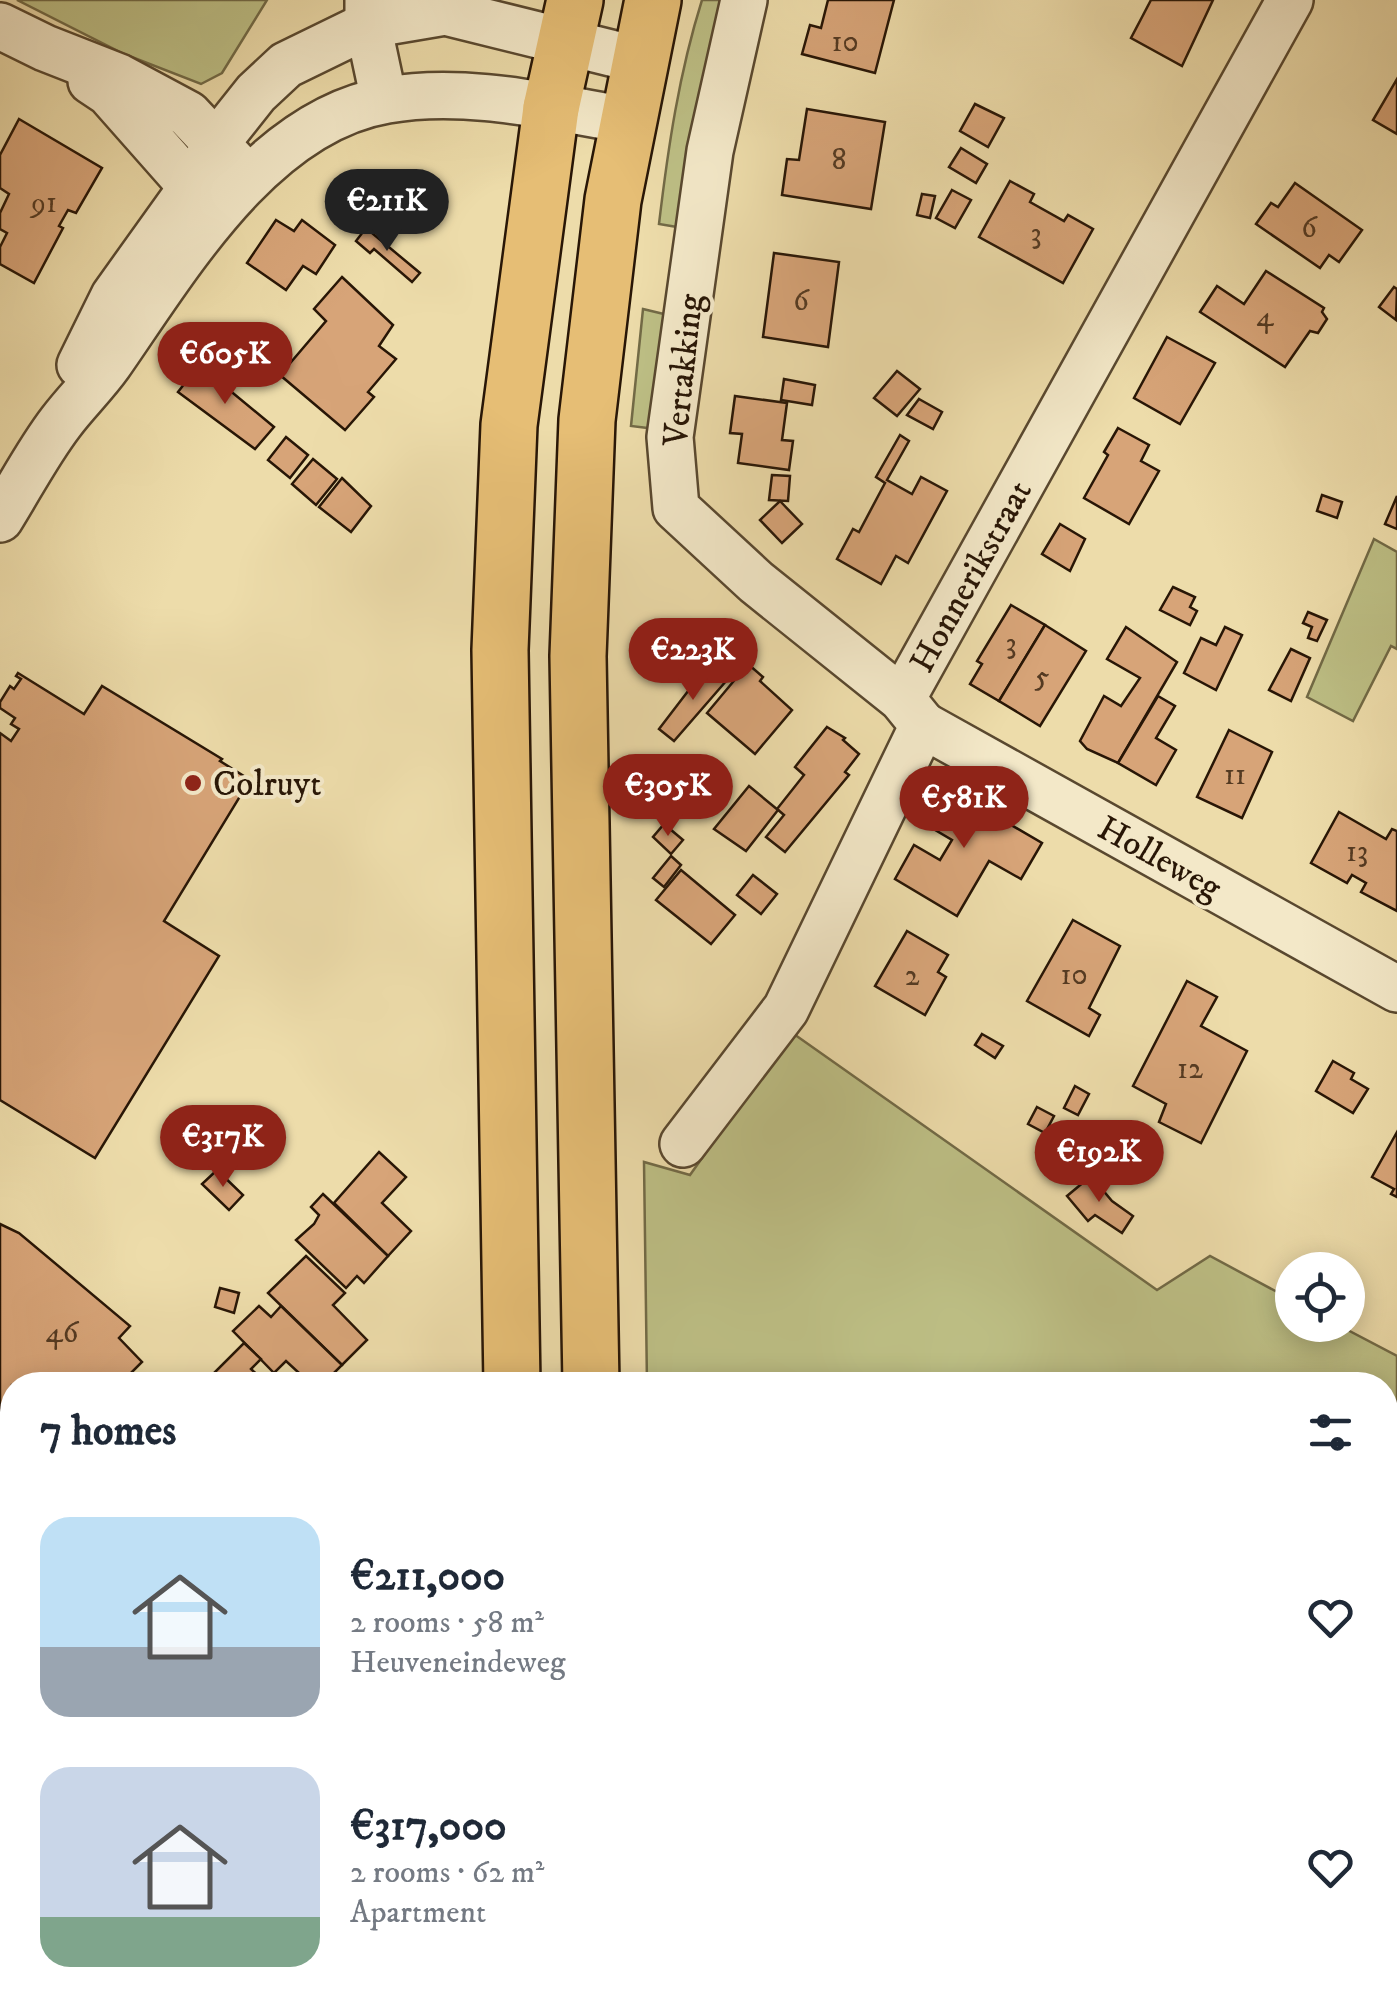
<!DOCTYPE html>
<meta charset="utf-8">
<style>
:root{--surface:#fff;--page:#f6f6f7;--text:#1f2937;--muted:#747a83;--accent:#8f2418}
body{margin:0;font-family:"IM FELL DW Pica",serif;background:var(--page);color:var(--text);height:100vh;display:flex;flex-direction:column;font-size:38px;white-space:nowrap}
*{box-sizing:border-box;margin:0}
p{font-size:32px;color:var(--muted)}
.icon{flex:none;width:55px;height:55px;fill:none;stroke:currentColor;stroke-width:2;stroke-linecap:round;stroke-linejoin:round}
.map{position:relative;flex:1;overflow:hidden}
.drawer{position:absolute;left:0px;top:1372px;width:1398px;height:642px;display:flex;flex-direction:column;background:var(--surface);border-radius:40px 40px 0 0;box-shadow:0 5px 25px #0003}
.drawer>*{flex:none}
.tools{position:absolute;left:1275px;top:1252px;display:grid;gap:20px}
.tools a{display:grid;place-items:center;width:90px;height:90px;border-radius:50%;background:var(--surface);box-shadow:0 5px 25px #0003;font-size:50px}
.price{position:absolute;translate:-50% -85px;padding:0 22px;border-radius:35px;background:var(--accent);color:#fff;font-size:32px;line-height:65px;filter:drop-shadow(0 2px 5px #0008)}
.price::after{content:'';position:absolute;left:50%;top:60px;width:30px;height:22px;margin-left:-15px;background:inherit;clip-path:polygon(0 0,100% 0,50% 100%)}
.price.selected{background:#222;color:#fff}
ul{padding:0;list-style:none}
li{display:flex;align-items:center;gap:30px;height:250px;padding:0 40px}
li span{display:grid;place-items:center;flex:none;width:280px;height:200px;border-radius:30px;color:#555}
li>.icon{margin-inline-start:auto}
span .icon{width:120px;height:120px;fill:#fffc;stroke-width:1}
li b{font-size:42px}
h2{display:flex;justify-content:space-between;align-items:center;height:120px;padding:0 40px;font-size:42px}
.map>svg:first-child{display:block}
.green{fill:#bdbf85;stroke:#726a46;stroke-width:2.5}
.building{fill:#d7a478;stroke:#281606;stroke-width:2.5}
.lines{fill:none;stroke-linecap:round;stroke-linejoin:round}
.minor-casing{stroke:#59482f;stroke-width:50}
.major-casing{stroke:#281606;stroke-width:60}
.highway-casing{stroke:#281606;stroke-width:60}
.minor{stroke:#f3e8c8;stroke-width:45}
.major{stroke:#e6be75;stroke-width:55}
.highway{stroke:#e6be75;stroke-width:55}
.poi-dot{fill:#8f2418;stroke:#f3e8c8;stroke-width:4}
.labels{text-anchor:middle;stroke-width:8;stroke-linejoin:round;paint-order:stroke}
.number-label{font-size:30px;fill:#543a22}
.street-label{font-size:35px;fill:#281606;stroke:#f3e8c8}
.poi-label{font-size:35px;fill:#281606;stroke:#f3e8c8;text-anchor:start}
</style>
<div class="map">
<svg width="1397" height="2013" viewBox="0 0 1397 2013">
<rect width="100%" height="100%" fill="#eddcaa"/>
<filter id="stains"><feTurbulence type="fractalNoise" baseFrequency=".002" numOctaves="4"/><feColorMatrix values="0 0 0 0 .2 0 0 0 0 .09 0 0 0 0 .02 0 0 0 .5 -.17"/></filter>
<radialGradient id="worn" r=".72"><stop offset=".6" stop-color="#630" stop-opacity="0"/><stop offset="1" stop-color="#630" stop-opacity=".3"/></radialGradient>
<!-- green -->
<g class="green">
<polygon points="17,0 267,0 222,73 201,84 124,54"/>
<path d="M 702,0 L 723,0 L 683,228 L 659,224 C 668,148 679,73 702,0 Z"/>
<polygon points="643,309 668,315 656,429 631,426"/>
<polygon points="1374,539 1397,552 1397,649 1391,646 1353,721 1307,697"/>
<polygon points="791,1032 1157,1290 1210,1256 1292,1300 1292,1325 1338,1325 1397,1356 1397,2013 656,2013 656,2002 1385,2002 1385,1385 647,1385 644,1162 690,1175"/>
<polygon points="471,2003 471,2013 205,2013 195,2003"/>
</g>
<!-- building -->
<g class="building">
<polygon points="828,0 894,0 875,73 802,54 810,25 821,28"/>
<polygon points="1151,0 1213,0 1182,66 1131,38"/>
<polygon points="1397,79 1397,134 1373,120"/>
<polygon points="975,104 1004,118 988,147 960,131"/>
<polygon points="807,109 885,122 871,209 782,195 787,159 799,160"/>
<polygon points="19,119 102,168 76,213 68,210 59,226 63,228 34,283 0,264 0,247 7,233 0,229 0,213 9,194 0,188 0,155"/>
<polygon points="961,148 987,164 976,183 949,167"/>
<polygon points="1010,181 1034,194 1030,202 1064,221 1068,215 1093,229 1063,283 979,237"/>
<polygon points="1295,183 1362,230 1339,262 1329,255 1320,268 1256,224 1271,203 1278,207"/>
<polygon points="952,190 971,200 955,228 936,218"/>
<polygon points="922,194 935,196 930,218 917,215"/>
<polygon points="276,220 294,231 302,220 335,245 316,274 303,266 286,290 247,263"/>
<polygon points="366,228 420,273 412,282 374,249 370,253 356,241"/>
<polygon points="774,253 839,262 828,347 763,337"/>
<polygon points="1266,271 1324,308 1322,312 1327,319 1318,333 1310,331 1285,367 1200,312 1217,286 1244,304"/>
<polygon points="342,277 393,325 379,346 396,359 368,392 374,397 345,430 280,375 326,321 314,309"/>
<polygon points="1394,287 1397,289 1396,320 1379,307"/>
<polygon points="222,329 244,346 227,369 205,352"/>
<polygon points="1167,337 1215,363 1180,424 1134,398"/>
<polygon points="199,365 274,427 255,449 178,392"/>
<polygon points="897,371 920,389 897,416 874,398"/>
<polygon points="784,379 815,385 812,405 781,400"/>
<polygon points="735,396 787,403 782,440 793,441 789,470 738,463 742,434 730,433"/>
<polygon points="919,399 942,412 933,429 907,415"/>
<polygon points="1118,428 1149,445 1141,461 1159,471 1129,524 1084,498 1108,455 1104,452"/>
<polygon points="900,435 909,441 887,480 912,494 921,477 947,491 908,563 896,556 881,584 837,559 853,529 859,532 885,483 876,477"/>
<polygon points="286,437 308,455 290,478 268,460"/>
<polygon points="313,459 337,479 316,505 292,484"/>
<polygon points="772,475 790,476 788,501 769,500"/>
<polygon points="342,478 371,506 351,532 319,507"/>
<polygon points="1322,495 1342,502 1337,518 1317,511"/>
<polygon points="1397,496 1397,529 1385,524"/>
<polygon points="780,501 802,524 782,543 760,520"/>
<polygon points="1060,524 1085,539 1070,571 1042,554"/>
<polygon points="1173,587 1195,597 1190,607 1197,611 1190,625 1160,610"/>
<polygon points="1011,605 1045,625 999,701 970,684 982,664 977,661"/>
<polygon points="1308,612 1327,620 1317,641 1308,638 1312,627 1303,623"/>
<polygon points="1045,625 1086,651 1040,726 999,701"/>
<polygon points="1126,627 1177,662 1118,763 1087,749 1080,741 1104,696 1121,706 1140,678 1107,659"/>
<polygon points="1225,627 1242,635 1216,690 1184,673 1201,638 1216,645"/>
<polygon points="1291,649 1310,658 1291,701 1269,690"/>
<polygon points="748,664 763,677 760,681 792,710 755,754 707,713"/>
<polygon points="708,665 727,680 674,741 659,729"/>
<polygon points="18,673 84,714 102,686 222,759 220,761 250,780 164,921 219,956 95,1158 0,1100 0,733 11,741 19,729 11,724 15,718 0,708 0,702 10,686 14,689 21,679 16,676"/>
<polygon points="1158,696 1175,706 1156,738 1176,750 1156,785 1118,763"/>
<polygon points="827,727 845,738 843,740 859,754 845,772 849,775 785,852 766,837 784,815 777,809 804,775 795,767"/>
<polygon points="1229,730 1272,752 1242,818 1197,797"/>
<polygon points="941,784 1042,843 1021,879 989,861 957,916 895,879 914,845 940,860 952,840 920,821"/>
<polygon points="749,786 778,810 746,851 714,829"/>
<polygon points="1339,812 1386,839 1392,829 1397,831 1397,911 1361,892 1366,883 1352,875 1347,883 1311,863"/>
<polygon points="664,824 683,840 671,854 653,837"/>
<polygon points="671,856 681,865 664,887 653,878"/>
<polygon points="681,870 735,915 711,944 656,900"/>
<polygon points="753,875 777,894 761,914 737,895"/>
<polygon points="1073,920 1120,946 1089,1008 1100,1015 1089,1036 1027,1001"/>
<polygon points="907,931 948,955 938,972 946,977 925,1015 875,986"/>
<polygon points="1187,981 1217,997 1201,1026 1247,1051 1201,1143 1159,1122 1166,1104 1133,1086"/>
<polygon points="982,1034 1003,1046 995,1058 975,1045"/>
<polygon points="1333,1061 1354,1073 1351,1079 1368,1089 1353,1113 1316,1091"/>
<polygon points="1075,1086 1089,1094 1078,1115 1064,1108"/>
<polygon points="1037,1107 1054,1116 1045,1133 1028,1124"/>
<polygon points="1397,1132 1397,1197 1391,1194 1394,1189 1372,1177"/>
<polygon points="379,1152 406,1177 382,1203 411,1231 388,1256 334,1203"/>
<polygon points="217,1170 243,1195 229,1210 202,1184"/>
<polygon points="1091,1176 1112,1201 1133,1216 1122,1233 1095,1215 1088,1221 1067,1196"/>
<polygon points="323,1194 388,1256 364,1283 357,1276 346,1288 296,1240 314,1224 319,1215 311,1207"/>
<polygon points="0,1224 19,1233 130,1326 119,1338 142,1362 119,1385 12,1385 12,1431 0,1421"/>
<polygon points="306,1256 345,1293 333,1305 367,1340 342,1365 268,1293"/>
<polygon points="220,1288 239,1293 234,1313 215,1307"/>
<polygon points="259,1306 271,1317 281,1306 342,1365 322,1385 312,1385 286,1361 274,1373 233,1331"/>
<polygon points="244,1343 261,1359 251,1369 268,1385 202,1385"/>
<polygon points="12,1632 12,1671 0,1659 0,1646"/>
<polygon points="0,1659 12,1671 12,1724 0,1712"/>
<polygon points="120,2002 175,2002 165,2013 121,2013 115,2008"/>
</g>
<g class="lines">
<defs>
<g id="minor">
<polyline points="368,0 368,25 384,100"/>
<polyline points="0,26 45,48 119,77 188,114 236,165"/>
<polyline points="91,81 109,93 192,187 214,197"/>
<polyline points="80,365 114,296 192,187 217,142 256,93 286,65 368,25 445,12 639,60"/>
<path d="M 0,519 C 20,487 38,452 61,422 C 76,402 94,385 109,364 C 176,268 261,121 387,100 C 466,86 549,107 627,120"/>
<polyline points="902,699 1290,0"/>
<polyline points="923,725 1397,989"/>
<polyline points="683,1144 786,1009 923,725 902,699 756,582 676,508 670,437 710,151 744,0"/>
<polyline points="0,1843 12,1830"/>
</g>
<polyline id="major" points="551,108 575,0"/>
<g id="highway">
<polyline points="512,1385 500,650 509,425 551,108"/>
<polyline points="591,1385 578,656 587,420 613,200 653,0"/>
<polyline points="524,2002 524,2013"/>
<polyline points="602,2002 602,2013"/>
</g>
</defs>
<!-- minor casing -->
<use href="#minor" class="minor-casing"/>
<!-- major casing -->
<use href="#major" class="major-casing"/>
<!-- highway casing -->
<use href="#highway" class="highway-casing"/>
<!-- minor -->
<use href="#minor" class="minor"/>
<!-- major -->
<use href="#major" class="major"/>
<!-- highway -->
<use href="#highway" class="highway"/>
</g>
<!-- markers -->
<circle class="poi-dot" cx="193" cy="783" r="10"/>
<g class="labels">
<!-- number labels -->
<g class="number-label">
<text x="845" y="51">10</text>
<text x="839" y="169">8</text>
<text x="44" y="212">91</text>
<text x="1309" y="237">6</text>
<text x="1036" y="243">3</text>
<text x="801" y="310">6</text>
<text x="1265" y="326">4</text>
<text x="1011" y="653">3</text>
<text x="1042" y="686">5</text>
<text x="1235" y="784">11</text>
<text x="1357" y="861">13</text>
<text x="1074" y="984">10</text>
<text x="912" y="985">2</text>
<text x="1190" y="1078">12</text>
<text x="62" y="1342">46</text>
</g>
<!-- street labels -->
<g class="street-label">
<text transform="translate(682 370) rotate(-84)" y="12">Vertakking</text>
<text transform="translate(970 576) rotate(-61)" y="12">Honnerikstraat</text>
<text transform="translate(1160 857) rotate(29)" y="12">Holleweg</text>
</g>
<!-- poi labels -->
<g class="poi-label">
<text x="213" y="795">Colruyt</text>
</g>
</g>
<rect width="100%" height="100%" filter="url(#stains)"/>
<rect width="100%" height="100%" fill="url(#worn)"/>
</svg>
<div class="tools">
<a><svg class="icon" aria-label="locate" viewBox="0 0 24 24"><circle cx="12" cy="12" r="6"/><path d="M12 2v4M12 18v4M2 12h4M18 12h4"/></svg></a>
</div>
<b class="price selected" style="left:387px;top:254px">€211K</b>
<b class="price" style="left:225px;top:407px">€605K</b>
<b class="price" style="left:693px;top:703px">€223K</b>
<b class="price" style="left:668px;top:839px">€305K</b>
<b class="price" style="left:964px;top:851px">€581K</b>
<b class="price" style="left:223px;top:1190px">€317K</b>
<b class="price" style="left:1099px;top:1205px">€192K</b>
<section class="drawer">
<h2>7 homes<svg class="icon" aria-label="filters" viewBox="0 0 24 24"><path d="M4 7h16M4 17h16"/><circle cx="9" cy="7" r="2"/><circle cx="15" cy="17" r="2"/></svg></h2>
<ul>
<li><span style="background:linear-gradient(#bfe0f5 65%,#9aa5b1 0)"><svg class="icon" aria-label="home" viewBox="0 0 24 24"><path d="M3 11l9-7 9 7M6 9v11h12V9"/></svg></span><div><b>€211,000</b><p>2 rooms · 58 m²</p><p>Heuveneindeweg</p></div><svg class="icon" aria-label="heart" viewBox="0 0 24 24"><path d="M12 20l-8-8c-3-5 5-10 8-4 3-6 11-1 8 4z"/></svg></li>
<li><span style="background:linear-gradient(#c9d6e8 75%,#7fa58c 0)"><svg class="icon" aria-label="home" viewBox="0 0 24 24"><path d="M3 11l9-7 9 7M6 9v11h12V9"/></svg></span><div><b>€317,000</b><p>2 rooms · 62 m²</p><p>Apartment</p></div><svg class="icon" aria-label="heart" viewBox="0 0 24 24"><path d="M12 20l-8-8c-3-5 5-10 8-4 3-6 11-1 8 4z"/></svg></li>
</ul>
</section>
</div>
